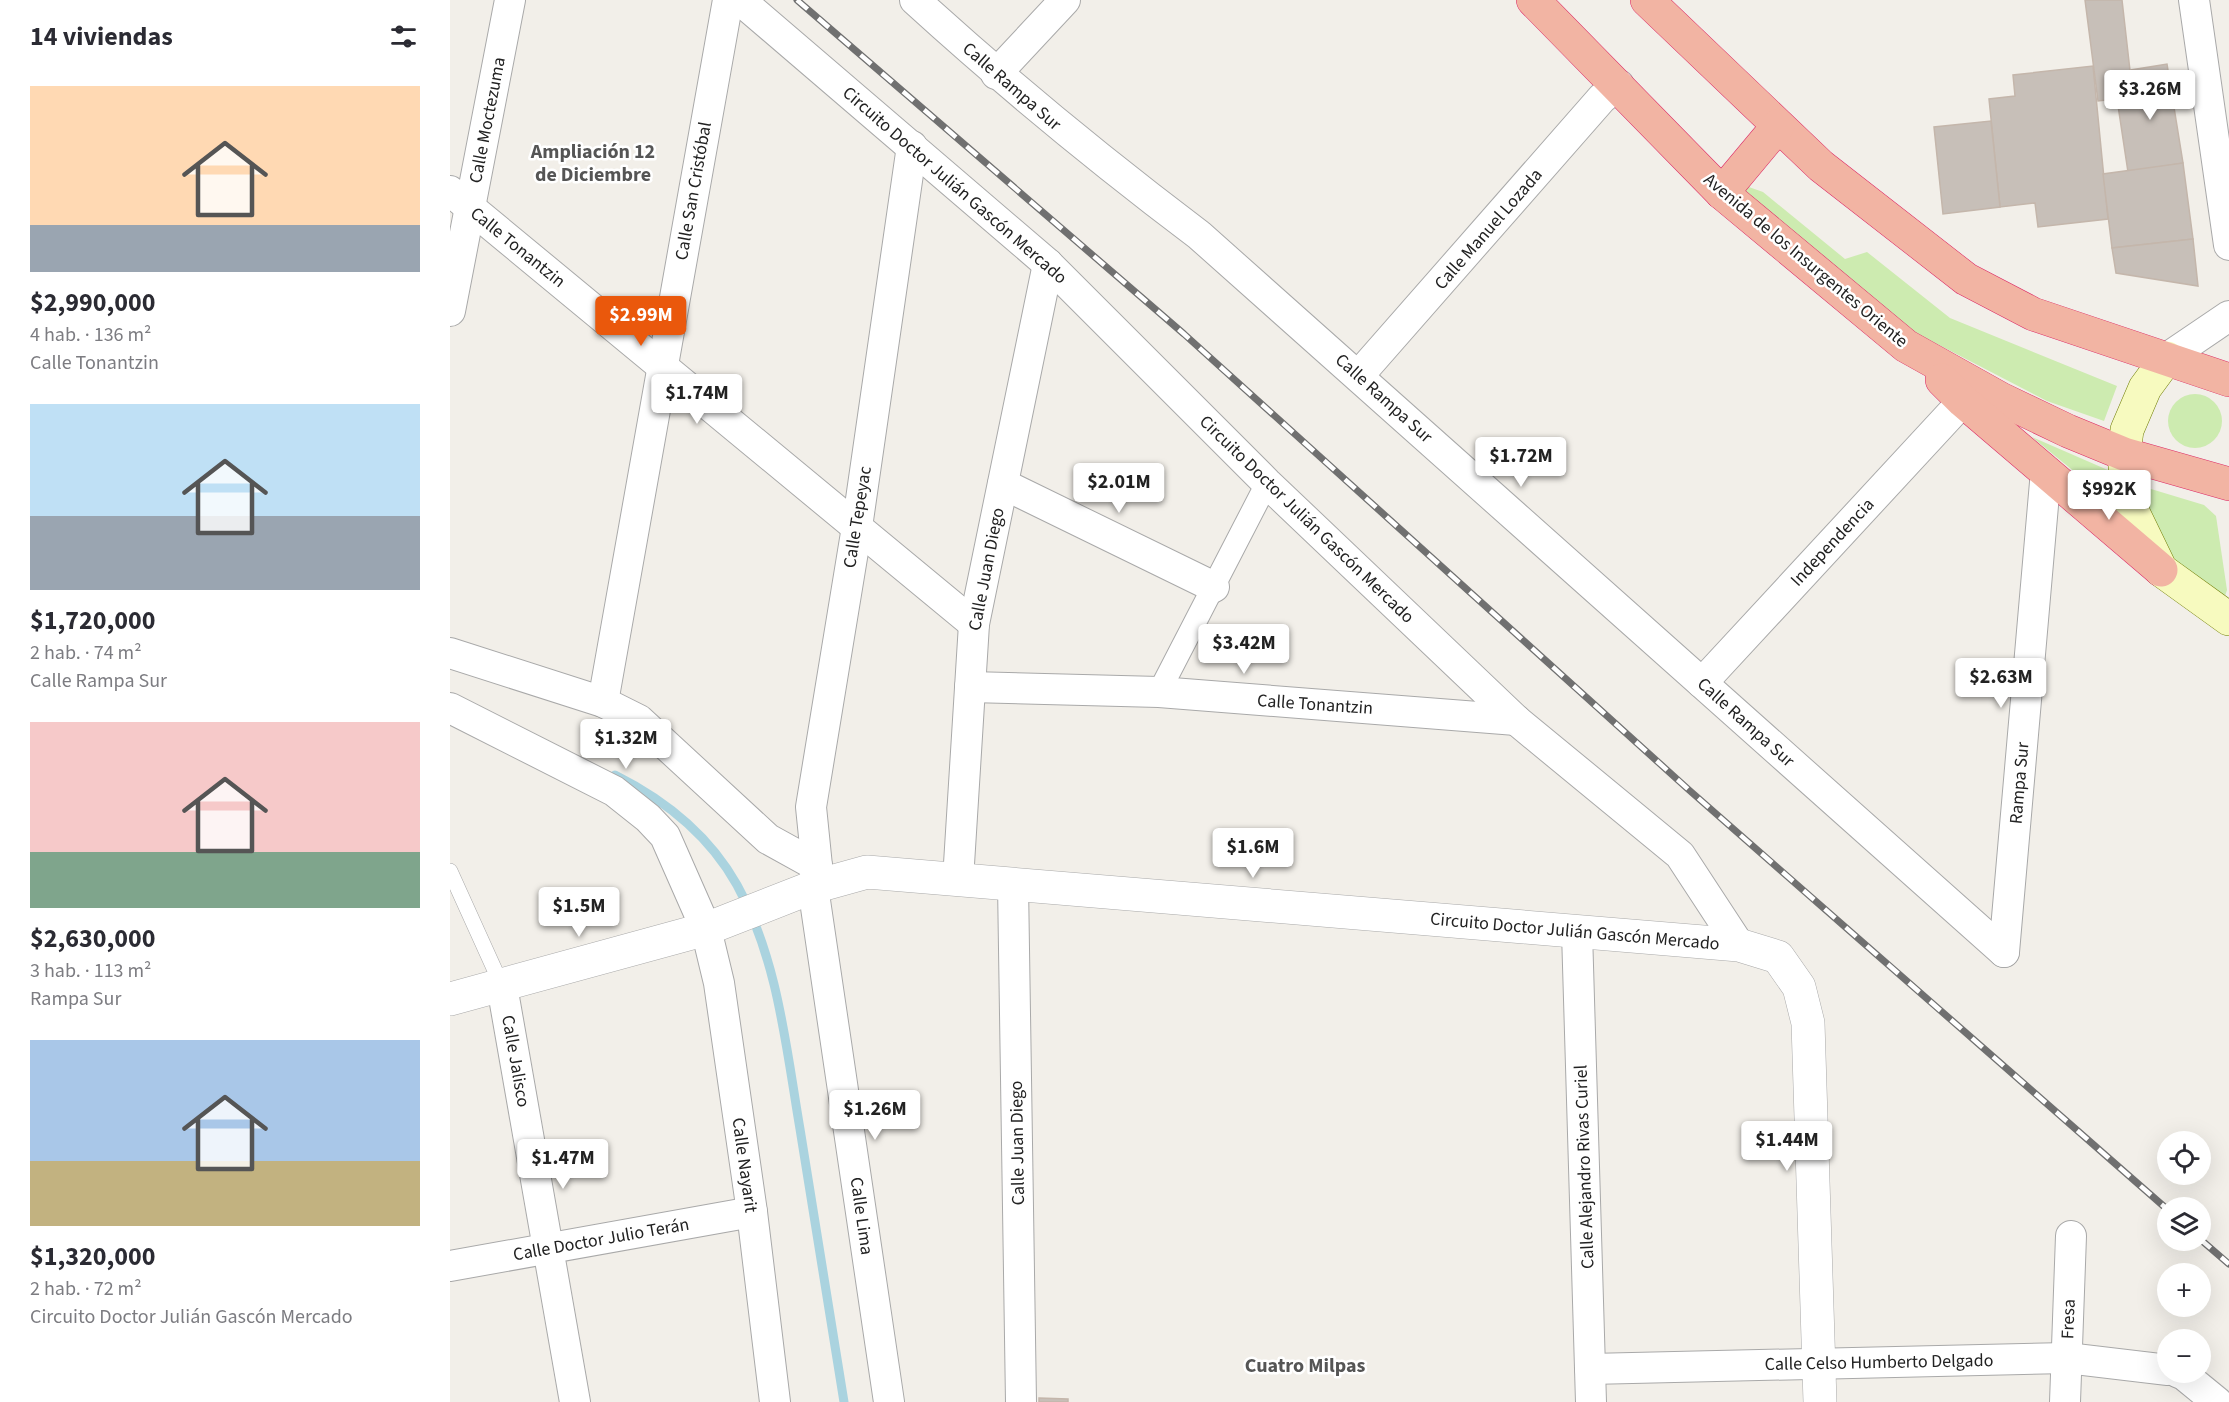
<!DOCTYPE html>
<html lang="es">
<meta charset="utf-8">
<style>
:root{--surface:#fff;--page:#f7f7f7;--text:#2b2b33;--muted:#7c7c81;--accent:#ea580c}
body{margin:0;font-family:"Source Sans 3",sans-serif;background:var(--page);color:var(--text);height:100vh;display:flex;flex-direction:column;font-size:22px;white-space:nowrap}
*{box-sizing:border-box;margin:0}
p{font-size:20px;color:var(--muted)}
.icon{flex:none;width:33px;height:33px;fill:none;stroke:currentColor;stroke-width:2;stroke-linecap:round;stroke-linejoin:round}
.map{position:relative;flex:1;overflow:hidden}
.sheet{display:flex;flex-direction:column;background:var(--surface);width:450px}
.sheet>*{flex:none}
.controls{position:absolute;left:1707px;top:1131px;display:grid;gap:12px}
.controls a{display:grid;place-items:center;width:54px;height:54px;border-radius:50%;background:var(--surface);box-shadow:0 6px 24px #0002;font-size:30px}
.price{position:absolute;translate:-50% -51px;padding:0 14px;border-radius:6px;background:#fff;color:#222;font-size:20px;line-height:39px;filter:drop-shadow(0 2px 3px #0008)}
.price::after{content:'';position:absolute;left:50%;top:36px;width:18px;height:14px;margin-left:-9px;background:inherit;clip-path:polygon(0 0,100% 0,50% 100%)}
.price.on{background:var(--accent);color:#fff}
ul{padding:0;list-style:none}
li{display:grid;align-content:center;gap:12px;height:318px;padding:0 30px}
li span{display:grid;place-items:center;height:186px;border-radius:0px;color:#555}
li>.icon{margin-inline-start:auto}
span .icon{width:108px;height:108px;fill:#fffc;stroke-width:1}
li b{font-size:26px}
h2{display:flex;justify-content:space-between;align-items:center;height:72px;padding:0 30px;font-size:26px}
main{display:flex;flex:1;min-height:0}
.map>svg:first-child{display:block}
.grass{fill:#cdebb0}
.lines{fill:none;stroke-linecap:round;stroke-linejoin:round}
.stream{stroke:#aad3df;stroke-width:9}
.building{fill:#c7bfb8;stroke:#c4b6ab;stroke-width:1.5}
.service-casing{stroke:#a9a9a9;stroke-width:16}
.pedestrian-casing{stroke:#a9a9a9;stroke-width:24}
.minor-casing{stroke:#a9a9a9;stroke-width:32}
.tertiary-casing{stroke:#a9a9a9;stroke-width:34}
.secondary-casing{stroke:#707d05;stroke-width:34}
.trunk-casing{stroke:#dc2a67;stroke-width:34}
.service{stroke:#fff;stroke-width:15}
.pedestrian{stroke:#fff;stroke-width:22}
.minor{stroke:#fff;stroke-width:30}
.tertiary{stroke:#fff;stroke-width:33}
.secondary{stroke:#f7fabf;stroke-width:33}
.trunk{stroke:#f2b4a3;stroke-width:33}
.rail-casing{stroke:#707070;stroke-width:7}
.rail{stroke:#fff;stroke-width:4.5;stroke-dasharray:14;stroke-linecap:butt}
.labels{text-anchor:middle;stroke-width:5;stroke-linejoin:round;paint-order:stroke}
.street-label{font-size:18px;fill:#222;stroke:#fff}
.neighbourhood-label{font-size:20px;font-weight:bold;fill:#555;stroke:#fff}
</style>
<main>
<section class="sheet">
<h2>14 viviendas<svg class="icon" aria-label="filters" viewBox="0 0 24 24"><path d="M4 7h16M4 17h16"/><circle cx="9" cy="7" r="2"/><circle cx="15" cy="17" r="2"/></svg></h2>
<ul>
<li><span style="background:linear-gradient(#ffd9b3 75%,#9aa5b1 0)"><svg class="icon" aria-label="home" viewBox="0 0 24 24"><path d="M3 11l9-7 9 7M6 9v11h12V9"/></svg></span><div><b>$2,990,000</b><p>4 hab. · 136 m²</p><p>Calle Tonantzin</p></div></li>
<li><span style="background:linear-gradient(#bfe0f5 60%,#9aa5b1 0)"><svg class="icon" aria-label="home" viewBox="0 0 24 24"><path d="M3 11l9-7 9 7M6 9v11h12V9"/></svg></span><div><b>$1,720,000</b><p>2 hab. · 74 m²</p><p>Calle Rampa Sur</p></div></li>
<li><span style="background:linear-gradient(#f6c9c9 70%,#7fa58c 0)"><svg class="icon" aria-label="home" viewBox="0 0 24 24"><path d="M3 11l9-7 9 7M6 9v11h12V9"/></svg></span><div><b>$2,630,000</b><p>3 hab. · 113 m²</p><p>Rampa Sur</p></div></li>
<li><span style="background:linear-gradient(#a9c7e8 65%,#c2b280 0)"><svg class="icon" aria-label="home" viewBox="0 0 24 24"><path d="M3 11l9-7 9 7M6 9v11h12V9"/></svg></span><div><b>$1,320,000</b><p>2 hab. · 72 m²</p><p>Circuito Doctor Julián Gascón Mercado</p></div></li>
</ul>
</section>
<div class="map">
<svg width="1779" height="1402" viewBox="0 0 1779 1402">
<rect width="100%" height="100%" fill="#f2efe9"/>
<!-- grass -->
<g class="grass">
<polygon points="1296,186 1313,192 1395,259 1417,252 1500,318 1667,386 1654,421 1597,401 1464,332 1295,194"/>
<circle cx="1745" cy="421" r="27"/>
<polygon points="1582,437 1667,474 1660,498 1648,491"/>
<polygon points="1694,489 1701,489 1754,505 1766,516 1777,590 1774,599 1720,564 1692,493"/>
</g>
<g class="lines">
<!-- stream -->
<path class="stream" d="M 165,775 C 215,800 259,835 287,885 C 328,960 336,1047 350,1129 C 365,1220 379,1311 394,1402"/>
</g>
<!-- building -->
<g class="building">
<polygon points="1635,0 1672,0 1683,97 1648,101"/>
<polygon points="1717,64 1733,163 1678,172 1667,99 1683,97 1681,70"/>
<polygon points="1643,66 1658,219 1588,227 1585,203 1550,207 1539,99 1565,96 1563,75"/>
<polygon points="1541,121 1550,207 1493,214 1484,127"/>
<polygon points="1733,163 1743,239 1662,248 1653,174"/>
<polygon points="1743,239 1748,286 1666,273 1662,248"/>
<polygon points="589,1398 618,1399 618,1402 589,1402"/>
</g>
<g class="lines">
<defs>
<polyline id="service" points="0,871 52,986"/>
<polyline id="pedestrian" points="709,692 817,483"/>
<g id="minor">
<polyline points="290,0 598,264 817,483 1066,720 1230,855 1289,945"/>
<path d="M 465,0 C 556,83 651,161 749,235 L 1554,952"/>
<polyline points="1744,0 1779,245"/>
<polyline points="546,74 615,0"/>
<polyline points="0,191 524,624"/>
<polyline points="0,311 60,0"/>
<polyline points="1717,358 1779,316"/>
<polyline points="909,375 1152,98 1169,85"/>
<polyline points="553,484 764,587"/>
<polyline points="0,653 153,702 189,720 318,839 367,866"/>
<polyline points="1252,683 1513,401"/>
<polyline points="520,687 709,692 1066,720"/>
<polyline points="153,702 278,0"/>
<polyline points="0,708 164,791 198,818 215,836 256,929 269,983 302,1212 325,1402"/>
<polyline points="508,880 524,624 598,264"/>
<polyline points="563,884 571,1402"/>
<polyline points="1127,932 1141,1402"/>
<polyline points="1554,952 1596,471"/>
<polyline points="52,986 125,1402"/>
<polyline points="0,1266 302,1212"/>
<polyline points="1140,1369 1617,1358 1718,1370"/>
<polyline points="1727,1372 1734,1375 1767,1402"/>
<polyline points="439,1402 363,887 367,866 361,807 407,527 462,146"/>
<polyline points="1615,1402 1621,1236"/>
</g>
<polyline id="tertiary" points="0,999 256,929 363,887 417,872 1289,945 1328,957 1349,987 1358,1023 1370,1402"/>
<polyline id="secondary" points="1717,358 1695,388 1677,430 1674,454 1678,502 1711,570 1779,619"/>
<g id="trunk">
<polyline points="1083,0 1272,193 1456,346 1551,399 1618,431 1674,454 1779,484"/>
<polyline points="1197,0 1371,166 1516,279 1583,314 1779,380"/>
<polyline points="1272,193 1328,126"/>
<polyline points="1492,380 1513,401 1711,570"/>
</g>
</defs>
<!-- service casing -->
<use href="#service" class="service-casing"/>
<!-- pedestrian casing -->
<use href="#pedestrian" class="pedestrian-casing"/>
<!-- minor casing -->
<use href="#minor" class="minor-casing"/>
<!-- tertiary casing -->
<use href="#tertiary" class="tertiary-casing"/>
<!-- secondary casing -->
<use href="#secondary" class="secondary-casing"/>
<!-- trunk casing -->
<use href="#trunk" class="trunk-casing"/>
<!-- service -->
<use href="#service" class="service"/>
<!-- pedestrian -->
<use href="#pedestrian" class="pedestrian"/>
<!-- minor -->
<use href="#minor" class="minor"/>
<!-- tertiary -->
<use href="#tertiary" class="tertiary"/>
<!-- secondary -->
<use href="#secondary" class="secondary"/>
<!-- trunk -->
<use href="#trunk" class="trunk"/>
<defs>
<g id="rail">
<polyline points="347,0 734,334 1239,790 1718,1210"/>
<polyline points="1750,1239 1779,1264"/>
</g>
</defs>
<!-- rail casing -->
<use href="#rail" class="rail-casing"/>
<!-- rail -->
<use href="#rail" class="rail"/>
</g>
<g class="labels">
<!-- street labels -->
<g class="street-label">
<text transform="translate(562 86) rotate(41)" y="6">Calle Rampa Sur</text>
<text transform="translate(37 120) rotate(-79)" y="6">Calle Moctezuma</text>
<text transform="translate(505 185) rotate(41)" y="6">Circuito Doctor Julián Gascón Mercado</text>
<text transform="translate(243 191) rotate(-80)" y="6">Calle San Cristóbal</text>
<text transform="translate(1038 229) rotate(-49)" y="6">Calle Manuel Lozada</text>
<text transform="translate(68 247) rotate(39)" y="6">Calle Tonantzin</text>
<text transform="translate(1356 260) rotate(40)" y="6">Avenida de los Insurgentes Oriente</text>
<text transform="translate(934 398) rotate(42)" y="6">Calle Rampa Sur</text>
<text transform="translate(407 517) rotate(-81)" y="6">Calle Tepeyac</text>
<text transform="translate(857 519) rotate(44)" y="6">Circuito Doctor Julián Gascón Mercado</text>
<text transform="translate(1382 542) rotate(-47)" y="6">Independencia</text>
<text transform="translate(536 569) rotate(-79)" y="6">Calle Juan Diego</text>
<text transform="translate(865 704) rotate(4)" y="6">Calle Tonantzin</text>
<text transform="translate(1296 722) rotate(42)" y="6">Calle Rampa Sur</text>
<text transform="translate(1569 783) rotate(-85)" y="6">Rampa Sur</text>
<text transform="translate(1125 931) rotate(5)" y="6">Circuito Doctor Julián Gascón Mercado</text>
<text transform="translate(66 1061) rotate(80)" y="6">Calle Jalisco</text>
<text transform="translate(567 1143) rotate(-91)" y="6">Calle Juan Diego</text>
<text transform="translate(295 1165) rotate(82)" y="6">Calle Nayarit</text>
<text transform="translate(1134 1167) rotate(-92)" y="6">Calle Alejandro Rivas Curiel</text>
<text transform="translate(412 1216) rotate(82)" y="6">Calle Lima</text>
<text transform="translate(151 1239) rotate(-10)" y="6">Calle Doctor Julio Terán</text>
<text transform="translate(1618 1319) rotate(-88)" y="6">Fresa</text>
<text transform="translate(1429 1362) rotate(-1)" y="6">Calle Celso Humberto Delgado</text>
</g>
<!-- neighbourhood labels -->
<g class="neighbourhood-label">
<text x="143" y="158">Ampliación 12<tspan x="143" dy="23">de Diciembre</tspan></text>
<text x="855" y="1372">Cuatro Milpas</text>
</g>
</g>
</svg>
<div class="controls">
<a><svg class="icon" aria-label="locate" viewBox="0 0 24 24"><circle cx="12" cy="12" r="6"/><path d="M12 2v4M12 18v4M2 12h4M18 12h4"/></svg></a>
<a><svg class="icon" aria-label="layers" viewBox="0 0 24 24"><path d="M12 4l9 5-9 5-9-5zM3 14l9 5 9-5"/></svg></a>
<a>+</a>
<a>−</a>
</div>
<b class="price" style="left:1700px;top:121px">$3.26M</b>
<b class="price on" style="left:191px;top:347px">$2.99M</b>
<b class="price" style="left:247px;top:425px">$1.74M</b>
<b class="price" style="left:1071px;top:488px">$1.72M</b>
<b class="price" style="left:669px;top:514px">$2.01M</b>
<b class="price" style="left:1659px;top:521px">$992K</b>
<b class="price" style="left:794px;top:675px">$3.42M</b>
<b class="price" style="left:1551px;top:709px">$2.63M</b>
<b class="price" style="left:176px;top:770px">$1.32M</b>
<b class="price" style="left:803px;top:879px">$1.6M</b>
<b class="price" style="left:129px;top:938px">$1.5M</b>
<b class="price" style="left:425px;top:1141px">$1.26M</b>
<b class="price" style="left:1337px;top:1172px">$1.44M</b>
<b class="price" style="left:113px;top:1190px">$1.47M</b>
</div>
</main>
